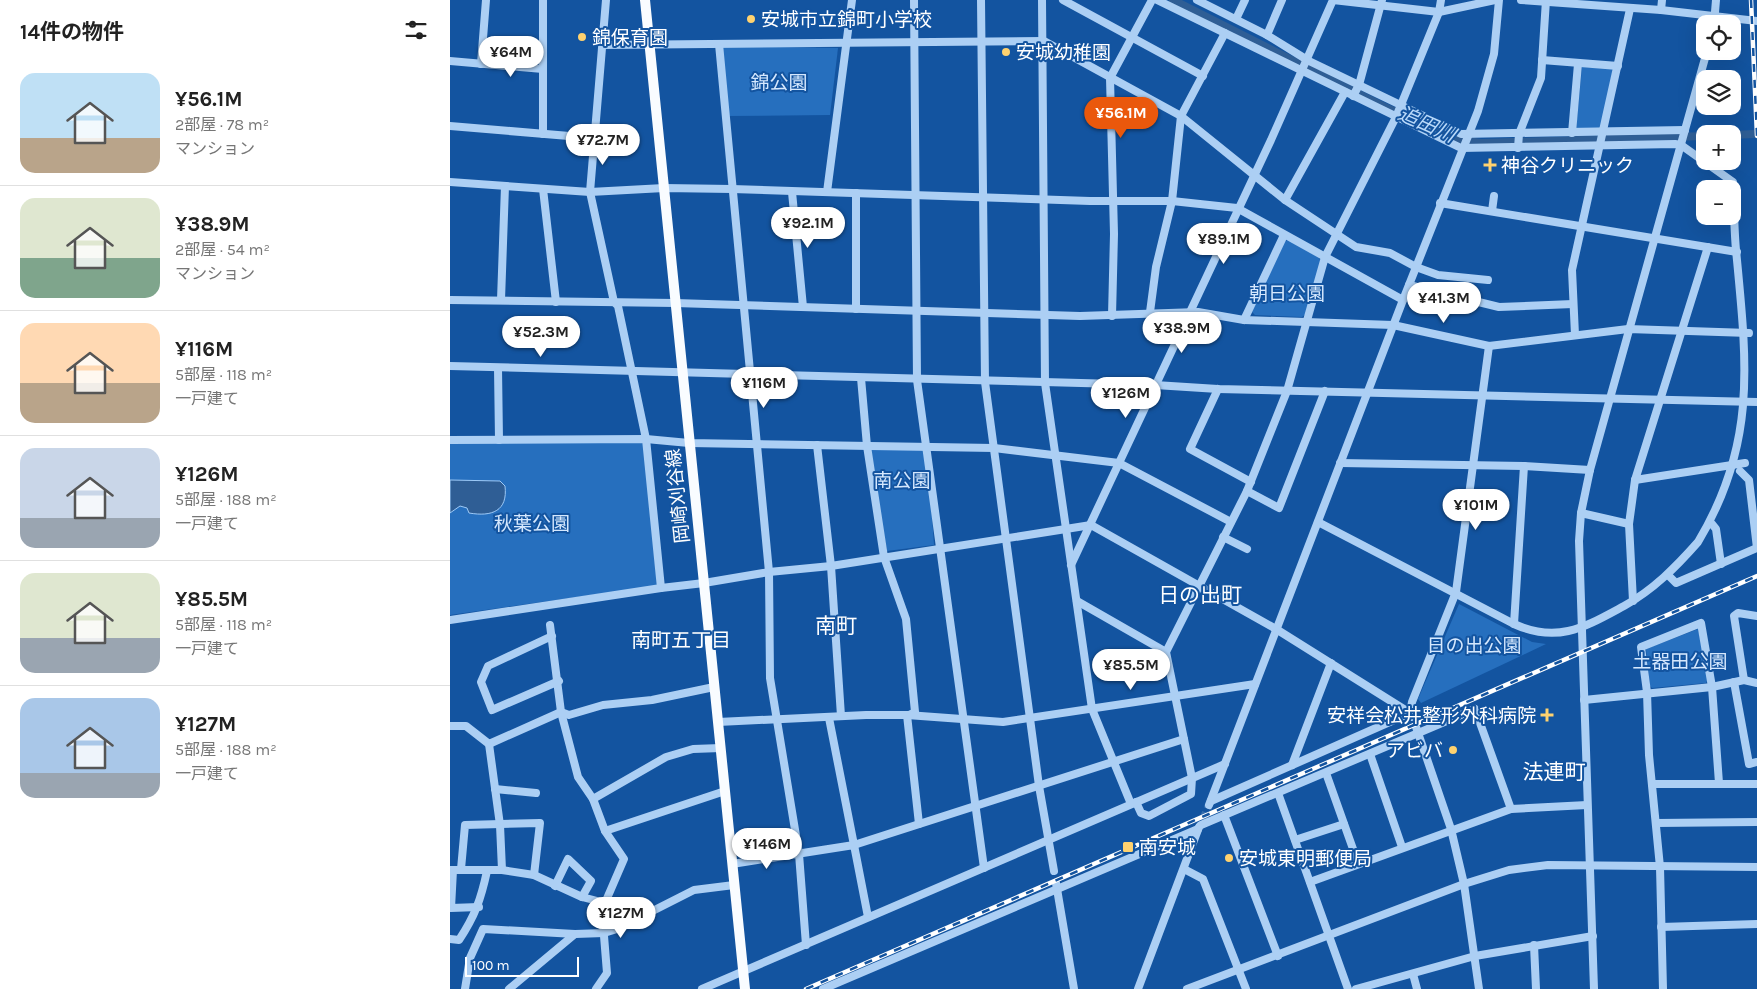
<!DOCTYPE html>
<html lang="ja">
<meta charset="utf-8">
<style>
:root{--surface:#fff;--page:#f6f6f6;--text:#222;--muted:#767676;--line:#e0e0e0;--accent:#ea580c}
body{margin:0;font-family:Karla,"Noto Sans JP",sans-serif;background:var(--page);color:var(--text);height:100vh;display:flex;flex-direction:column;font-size:19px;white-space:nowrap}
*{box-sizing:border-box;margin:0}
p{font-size:16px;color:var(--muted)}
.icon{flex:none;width:28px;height:28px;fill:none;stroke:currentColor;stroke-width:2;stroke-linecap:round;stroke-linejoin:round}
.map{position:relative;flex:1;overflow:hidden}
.drawer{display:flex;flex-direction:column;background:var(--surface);width:450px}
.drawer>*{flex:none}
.tools{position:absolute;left:1246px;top:15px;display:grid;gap:10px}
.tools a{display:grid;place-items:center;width:45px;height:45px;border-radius:10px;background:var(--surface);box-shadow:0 5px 20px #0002;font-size:25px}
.scale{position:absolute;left:15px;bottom:12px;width:114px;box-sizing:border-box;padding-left:5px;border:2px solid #fff;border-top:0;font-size:14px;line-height:18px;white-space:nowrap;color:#fff;-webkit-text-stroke:4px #1354a0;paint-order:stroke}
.price{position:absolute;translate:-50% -42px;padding:0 11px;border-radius:18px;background:#fff;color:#222;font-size:16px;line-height:32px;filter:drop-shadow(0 1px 2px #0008)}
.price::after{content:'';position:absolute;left:50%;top:30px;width:15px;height:11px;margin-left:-8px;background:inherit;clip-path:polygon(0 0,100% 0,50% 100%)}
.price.selected{background:var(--accent);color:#fff}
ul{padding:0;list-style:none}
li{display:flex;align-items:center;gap:15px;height:125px;padding:0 20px}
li+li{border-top:1px solid var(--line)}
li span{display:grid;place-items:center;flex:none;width:140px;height:100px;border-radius:15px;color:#555}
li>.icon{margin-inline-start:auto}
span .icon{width:60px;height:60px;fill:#fffc;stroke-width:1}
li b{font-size:21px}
h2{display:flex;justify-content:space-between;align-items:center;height:60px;padding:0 20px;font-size:21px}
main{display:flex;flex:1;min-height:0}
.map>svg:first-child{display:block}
.green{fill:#266fbe}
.water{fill:#2f5e95;stroke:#9ecaf7}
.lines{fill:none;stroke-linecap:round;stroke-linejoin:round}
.canal{stroke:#2f5e95;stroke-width:8}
.minor-tunnel{stroke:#366eae;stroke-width:8;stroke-dasharray:8 4;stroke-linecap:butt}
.minor{stroke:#accff4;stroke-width:8}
.major{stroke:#f9fcff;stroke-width:10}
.rail-casing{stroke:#fff;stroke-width:4.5}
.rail{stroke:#1354a0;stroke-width:2.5;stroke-dasharray:8;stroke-linecap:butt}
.poi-dot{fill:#ffd26f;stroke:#1354a0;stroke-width:2}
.labels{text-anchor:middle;stroke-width:4;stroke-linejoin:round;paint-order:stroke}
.poi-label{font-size:19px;fill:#fff;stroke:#1354a0;text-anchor:start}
.park-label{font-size:19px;fill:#d5e8fe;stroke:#1354a0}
.street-label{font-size:19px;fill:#fff;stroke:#1354a0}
.water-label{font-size:20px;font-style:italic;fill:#b9d9fa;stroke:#1354a0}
.neighbourhood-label{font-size:20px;fill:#fff;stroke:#1354a0}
.quarter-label{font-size:21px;fill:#fff;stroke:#1354a0}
</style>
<main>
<section class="drawer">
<h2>14件の物件<svg class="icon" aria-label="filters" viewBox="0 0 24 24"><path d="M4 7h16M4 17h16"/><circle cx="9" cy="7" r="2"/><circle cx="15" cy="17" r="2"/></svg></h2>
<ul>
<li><span style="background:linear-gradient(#bfe0f5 65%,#b9a48a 0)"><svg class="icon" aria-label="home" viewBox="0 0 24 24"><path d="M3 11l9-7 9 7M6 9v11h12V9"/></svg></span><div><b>¥56.1M</b><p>2部屋 · 78 m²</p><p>マンション</p></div></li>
<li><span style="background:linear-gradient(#dfe7d0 60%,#7fa58c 0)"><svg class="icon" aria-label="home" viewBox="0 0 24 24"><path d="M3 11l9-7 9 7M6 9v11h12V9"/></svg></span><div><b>¥38.9M</b><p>2部屋 · 54 m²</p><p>マンション</p></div></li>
<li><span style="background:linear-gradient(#ffd9b3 60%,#b9a48a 0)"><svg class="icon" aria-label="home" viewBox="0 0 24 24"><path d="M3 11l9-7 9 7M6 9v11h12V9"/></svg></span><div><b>¥116M</b><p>5部屋 · 118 m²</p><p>一戸建て</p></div></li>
<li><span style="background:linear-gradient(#c9d6e8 70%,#9aa5b1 0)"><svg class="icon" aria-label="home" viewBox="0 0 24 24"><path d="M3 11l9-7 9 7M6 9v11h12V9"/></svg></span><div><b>¥126M</b><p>5部屋 · 188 m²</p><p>一戸建て</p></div></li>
<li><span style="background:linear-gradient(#dfe7d0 65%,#9aa5b1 0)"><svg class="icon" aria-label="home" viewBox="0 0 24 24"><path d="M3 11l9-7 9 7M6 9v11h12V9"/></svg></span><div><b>¥85.5M</b><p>5部屋 · 118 m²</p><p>一戸建て</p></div></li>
<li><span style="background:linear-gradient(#a9c7e8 75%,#9aa5b1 0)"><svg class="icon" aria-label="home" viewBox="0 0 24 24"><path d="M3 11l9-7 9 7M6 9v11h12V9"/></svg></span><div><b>¥127M</b><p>5部屋 · 188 m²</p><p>一戸建て</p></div></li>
</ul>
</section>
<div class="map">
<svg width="1307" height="989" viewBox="0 0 1307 989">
<rect width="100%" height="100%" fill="#1354a0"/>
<!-- green -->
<g class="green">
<polygon points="272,46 388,48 380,115 275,116"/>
<polygon points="1132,67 1163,69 1151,128 1126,129"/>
<polygon points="838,240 868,257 871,261 856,314 852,317 805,315 802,312 835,241"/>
<polygon points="191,442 194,445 207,584 205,586 0,615 0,443"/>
<polygon points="417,446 477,447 484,545 437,551"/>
<polygon points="1009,604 1082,642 1096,644 971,703 968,699"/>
<polygon points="1248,629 1258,679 1256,683 1202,688 1200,686 1196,649"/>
</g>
<!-- water -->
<path class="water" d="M 0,480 L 50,481 L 55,486 C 58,511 42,517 19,513 L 17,508 L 10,506 L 0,513 Z"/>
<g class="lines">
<!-- canal -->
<g class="canal">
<polyline points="723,0 937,108 1005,139 1031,143 1255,136"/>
<polyline points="1282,135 1304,134"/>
</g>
<!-- minor-tunnel -->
<polyline class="minor-tunnel" points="753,820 759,805"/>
<!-- minor -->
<g class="minor">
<polyline points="156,0 140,192 164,302 168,306 196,439 211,588"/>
<polyline points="464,0 467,380 534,868"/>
<polyline points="531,0 535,382 589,786 604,871"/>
<polyline points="592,0 595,383 642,709 681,804"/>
<polyline points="613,0 753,76"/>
<path d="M 707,0 L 1011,148 L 1225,144 L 1231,145 L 1283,182 C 1284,205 1284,228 1286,250 C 1297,364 1307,444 1248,542 C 1226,567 1203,590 1174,606 C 1135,627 1108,644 1064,624 L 868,522"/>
<polyline points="747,0 817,35 859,61 1011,134 1235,130"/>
<polyline points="883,0 989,12 1045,0"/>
<polyline points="1071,0 1211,10 1307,21"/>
<polyline points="1211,10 1212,0"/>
<polyline points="786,19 795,0"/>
<polyline points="1264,24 1266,0"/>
<polyline points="817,35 832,0"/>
<polyline points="269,44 319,572 320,678 349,854 356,945"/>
<polyline points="152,45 594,41 731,116 835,200 906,247 940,253 966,267 988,275 1038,280"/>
<polyline points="1092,60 1168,66"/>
<polyline points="0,61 93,69"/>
<polyline points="31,64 36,0"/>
<polyline points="903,96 909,85 932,0"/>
<polyline points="0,126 143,138"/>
<polyline points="1122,133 1128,64"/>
<polyline points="93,134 93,0"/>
<polyline points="1068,148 1069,134 1091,78 1096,0"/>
<polyline points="0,182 140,192 214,188 282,189 640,201 722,201 787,208 953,300"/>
<polyline points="93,189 106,302"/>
<polyline points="342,192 353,307"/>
<polyline points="377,192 402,0"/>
<polyline points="835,200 895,92"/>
<polyline points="990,203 1287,252"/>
<polyline points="1042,211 1044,196"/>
<polyline points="959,285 1049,307 1123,304"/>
<polyline points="0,300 225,303 630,316 748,312 794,320 943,325 1039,346 1178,329 1299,333"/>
<polyline points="51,300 55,186"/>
<polyline points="406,309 406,193"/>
<polyline points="700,312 706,267 722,201 731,116 775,33"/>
<polyline points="662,316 664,234 660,78 702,0"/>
<polyline points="794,320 834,235"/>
<polyline points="1125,335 1122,270 1180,9"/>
<polyline points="0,366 705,385 768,389 1307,402"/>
<polyline points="48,368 49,440"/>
<polyline points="411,378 417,446 434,557 456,619 465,712 459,715"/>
<polyline points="768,389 740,449 801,482"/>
<polyline points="0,440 196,439 239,443 544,448 669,463 781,522"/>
<polyline points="367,445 381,566 391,716"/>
<polyline points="890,463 1074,466 1140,470"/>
<polyline points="1185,480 1295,463"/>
<polyline points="797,491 829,508 875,391"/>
<polyline points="1131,513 1179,524"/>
<polyline points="1262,524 1266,529 1271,564"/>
<polyline points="773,537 797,549"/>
<polyline points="621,565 821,140 883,0"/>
<polyline points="1218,575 1226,583 1307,548 1299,480 1290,471"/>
<polyline points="627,601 716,652"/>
<polyline points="1183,601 1179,524 1185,480 1258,247"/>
<polyline points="0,620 211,588 254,583 319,572 381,566 641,525 826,629 960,713 961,717"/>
<polyline points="1064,624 1074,466"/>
<polyline points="100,625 111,712 128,777 143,799 155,831 174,859 155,903"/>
<polyline points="102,636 38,666 31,682 42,710 109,681"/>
<polyline points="1294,680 1284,616 1288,613 1307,616"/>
<polyline points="1284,682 1299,764 1307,762"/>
<polyline points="1134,700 1262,687 1294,680 1307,683"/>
<polyline points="960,713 962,702 1006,592 1039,346"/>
<polyline points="457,715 469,824"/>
<polyline points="379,718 404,845 734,739"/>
<polyline points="268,722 416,715 457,715 553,722 805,684"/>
<polyline points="0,726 16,726 39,744 111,712 119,715 153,705 202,700 264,687"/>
<polyline points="966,727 1001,829 1014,884 1029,989"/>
<polyline points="920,754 952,847"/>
<polyline points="842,765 881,663"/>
<polyline points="876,773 908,863"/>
<polyline points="1202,784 1307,784"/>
<polyline points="45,789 86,793"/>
<polyline points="828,793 898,989"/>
<polyline points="143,799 216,757 243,749 271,748"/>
<polyline points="761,801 960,713"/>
<polyline points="686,802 691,813 699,816 741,794 742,778 716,652 797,491 837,391 875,257 946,117 989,12 991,0"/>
<polyline points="759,805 953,300 1028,111 1044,54 1049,0"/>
<polyline points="774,815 828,956"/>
<polyline points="1206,823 1307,822"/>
<polyline points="751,825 1025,709 1061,809"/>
<polyline points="155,831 275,791"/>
<polyline points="845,840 894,824"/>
<polyline points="282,864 404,845 418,917"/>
<polyline points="11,869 15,825 90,823 84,875"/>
<polyline points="734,869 753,879 796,989"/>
<polyline points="0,870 52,870 50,825 39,744"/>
<polyline points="3,870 1,908 29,907"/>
<polyline points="52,870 84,875 132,897 155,903 152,911 157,973 146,989"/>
<polyline points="860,882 1061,809 1137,805"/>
<polyline points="606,883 624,989"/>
<polyline points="105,886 118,859 141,881 132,897"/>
<polyline points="1211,927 1307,924"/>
<path d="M 0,939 L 9,940 C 25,916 31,899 37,871"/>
<polyline points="1084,945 1086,989"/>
<polyline points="963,974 967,989"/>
<polyline points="15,989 20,958 33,929 125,934"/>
<polyline points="59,989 125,934 154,933 167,929 244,890 284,885"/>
<polyline points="252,989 775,764"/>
<polyline points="373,989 748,829"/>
<polyline points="688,989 749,827"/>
<polyline points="737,989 1014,884 1059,870 1098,865 1307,867"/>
<polyline points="906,989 1025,956 1143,936"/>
<polyline points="1144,989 1129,541 1131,513 1140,470 1257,51"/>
<polyline points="1213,989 1210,867 1199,755 1197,692 1191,647 1251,623 1262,687 1269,783"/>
</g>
<!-- major -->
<polyline class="major" points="195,0 295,989"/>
<defs>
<g id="rail">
<polyline points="1301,0 1307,136"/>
<polyline points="356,989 1307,576"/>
</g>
</defs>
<!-- rail casing -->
<use href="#rail" class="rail-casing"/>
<!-- rail -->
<use href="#rail" class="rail"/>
</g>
<!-- markers -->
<g class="poi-dot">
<circle cx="301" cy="19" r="5"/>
<circle cx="132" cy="37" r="5"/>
<circle cx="556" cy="52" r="5"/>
<path d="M1037.5 157.5h5v5h5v5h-5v5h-5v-5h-5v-5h5z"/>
<path d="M1094.5 707.5h5v5h5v5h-5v5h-5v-5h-5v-5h5z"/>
<circle cx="1003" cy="750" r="5"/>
<rect x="672" y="841" width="12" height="12" rx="2.5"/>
<circle cx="779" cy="858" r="5"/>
</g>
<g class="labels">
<!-- poi labels -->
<g class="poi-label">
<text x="311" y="26">安城市立錦町小学校</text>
<text x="142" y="44">錦保育園</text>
<text x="566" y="59">安城幼稚園</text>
<text x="1051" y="172">神谷クリニック</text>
<text x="1086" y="722" text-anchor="end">安祥会松井整形外科病院</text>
<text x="993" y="757" text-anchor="end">アビバ</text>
<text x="689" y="854">南安城</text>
<text x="789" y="865">安城東明郵便局</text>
</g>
<!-- park labels -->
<g class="park-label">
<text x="329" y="89">錦公園</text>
<text x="837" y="300">朝日公園</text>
<text x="452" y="487">南公園</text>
<text x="82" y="530">秋葉公園</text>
<text x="1024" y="652">日の出公園</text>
<text x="1230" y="668">土器田公園</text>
</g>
<!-- street labels -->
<g class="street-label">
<text transform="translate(227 496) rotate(-96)" y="7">岡崎刈谷線</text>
</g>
<!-- water labels -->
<g class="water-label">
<text transform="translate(977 124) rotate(24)" y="7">追田川</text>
</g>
<!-- neighbourhood labels -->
<g class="neighbourhood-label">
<text x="231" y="647">南町五丁目</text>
</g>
<!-- quarter labels -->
<g class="quarter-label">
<text x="750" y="602">日の出町</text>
<text x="386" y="633">南町</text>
<text x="1104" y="779">法連町</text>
</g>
</g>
</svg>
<div class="tools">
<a><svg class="icon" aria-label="locate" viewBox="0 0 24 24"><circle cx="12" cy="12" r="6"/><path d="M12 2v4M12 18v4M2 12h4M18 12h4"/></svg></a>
<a><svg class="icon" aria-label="layers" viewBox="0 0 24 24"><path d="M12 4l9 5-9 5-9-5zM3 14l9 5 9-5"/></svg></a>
<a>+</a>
<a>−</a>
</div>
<div class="scale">100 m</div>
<b class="price" style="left:61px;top:78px">¥64M</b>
<b class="price selected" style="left:671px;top:139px">¥56.1M</b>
<b class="price" style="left:153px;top:166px">¥72.7M</b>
<b class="price" style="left:358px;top:249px">¥92.1M</b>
<b class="price" style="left:774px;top:265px">¥89.1M</b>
<b class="price" style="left:994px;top:324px">¥41.3M</b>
<b class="price" style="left:732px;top:354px">¥38.9M</b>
<b class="price" style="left:91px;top:358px">¥52.3M</b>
<b class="price" style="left:314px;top:409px">¥116M</b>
<b class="price" style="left:676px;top:419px">¥126M</b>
<b class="price" style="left:1026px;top:531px">¥101M</b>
<b class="price" style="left:681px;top:691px">¥85.5M</b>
<b class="price" style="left:317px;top:870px">¥146M</b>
<b class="price" style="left:171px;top:939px">¥127M</b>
</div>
</main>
